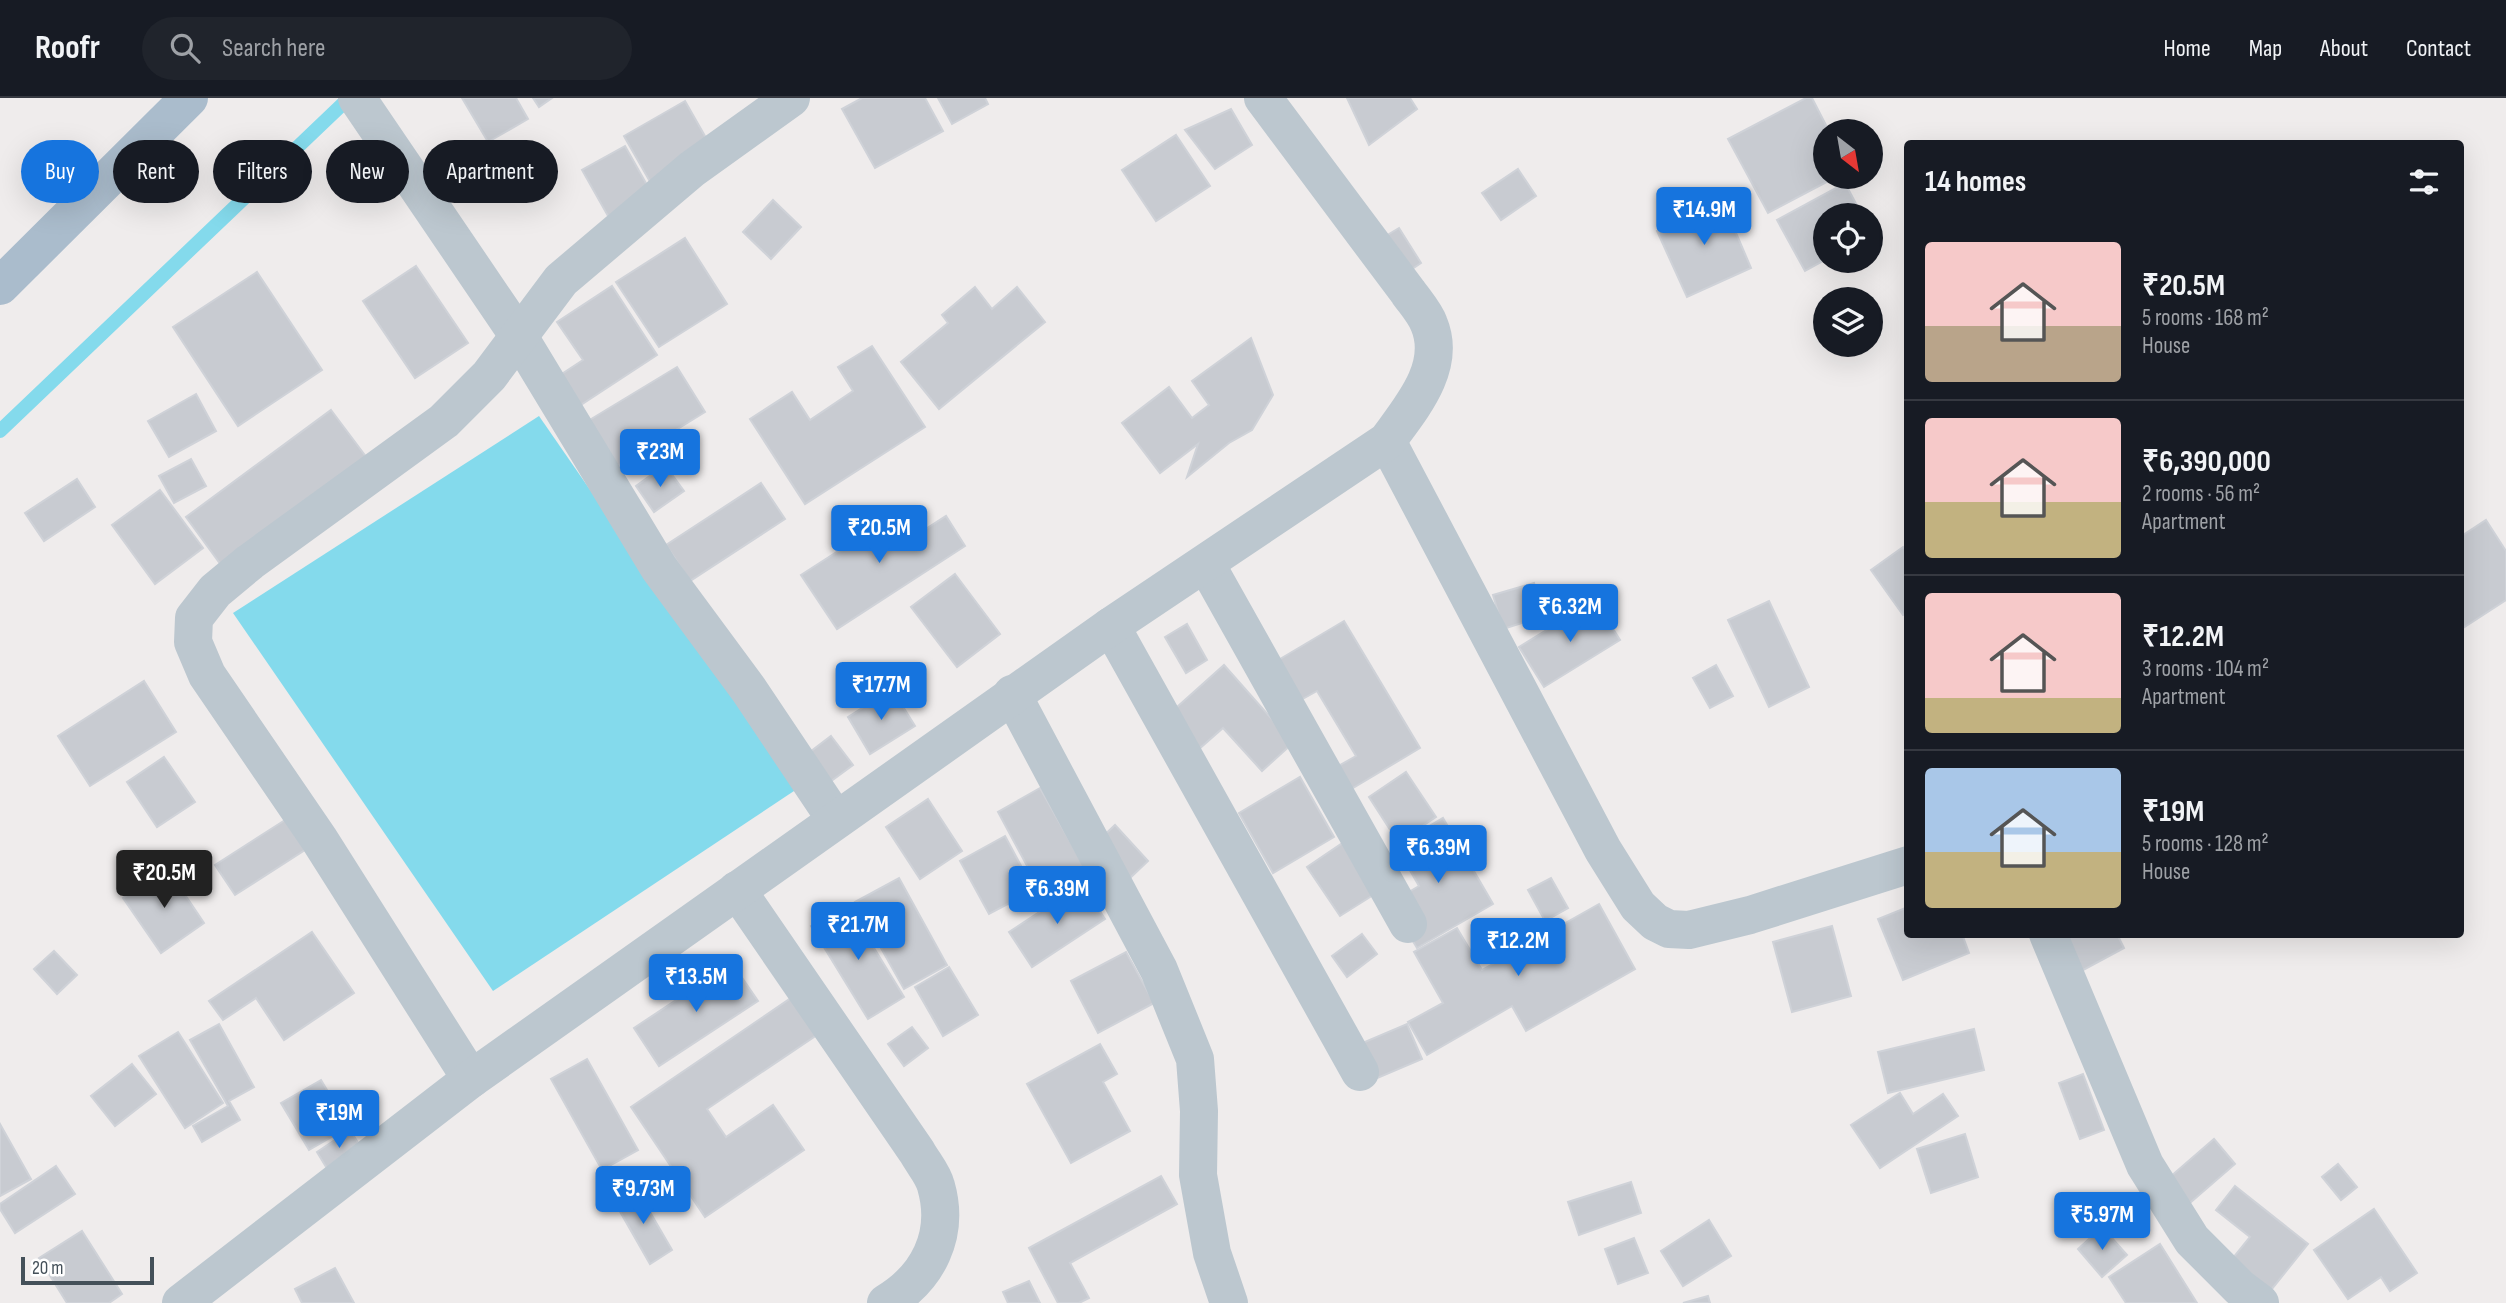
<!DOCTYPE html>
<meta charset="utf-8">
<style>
:root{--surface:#171b24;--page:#20242c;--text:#f1f3f6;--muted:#9ea1a6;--line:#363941;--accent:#1674de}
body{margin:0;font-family:"Sofia Sans Condensed",sans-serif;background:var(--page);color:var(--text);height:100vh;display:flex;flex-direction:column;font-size:26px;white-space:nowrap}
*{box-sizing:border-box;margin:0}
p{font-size:23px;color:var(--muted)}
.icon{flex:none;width:38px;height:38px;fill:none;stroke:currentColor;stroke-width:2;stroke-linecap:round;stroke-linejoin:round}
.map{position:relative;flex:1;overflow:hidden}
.drawer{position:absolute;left:1904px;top:42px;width:560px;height:798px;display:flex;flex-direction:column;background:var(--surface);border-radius:7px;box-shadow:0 7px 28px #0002}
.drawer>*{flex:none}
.hud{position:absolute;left:21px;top:42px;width:665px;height:63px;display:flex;gap:14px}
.needle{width:46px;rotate:149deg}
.tools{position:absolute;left:1813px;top:21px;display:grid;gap:14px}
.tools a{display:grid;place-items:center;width:70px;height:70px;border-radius:50%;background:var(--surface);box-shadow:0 7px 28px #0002;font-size:35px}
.scale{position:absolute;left:21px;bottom:18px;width:133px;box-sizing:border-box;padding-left:7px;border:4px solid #445059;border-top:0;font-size:19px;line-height:24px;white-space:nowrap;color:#445059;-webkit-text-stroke:5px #fff;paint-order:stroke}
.price{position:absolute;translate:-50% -60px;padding:0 16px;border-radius:7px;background:var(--accent);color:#fff;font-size:23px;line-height:46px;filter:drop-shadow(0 2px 4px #0008)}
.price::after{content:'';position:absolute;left:50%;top:42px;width:21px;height:16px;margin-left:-10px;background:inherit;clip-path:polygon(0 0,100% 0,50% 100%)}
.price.on{background:#222;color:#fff}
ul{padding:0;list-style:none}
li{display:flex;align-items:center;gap:21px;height:175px;padding:0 21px}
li+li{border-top:2px solid var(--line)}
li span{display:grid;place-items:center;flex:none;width:196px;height:140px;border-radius:7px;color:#555}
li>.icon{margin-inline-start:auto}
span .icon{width:84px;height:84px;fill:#fffc;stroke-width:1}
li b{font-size:30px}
h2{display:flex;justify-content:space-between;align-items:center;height:84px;padding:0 21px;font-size:30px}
.pill{padding:0 24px;border-radius:32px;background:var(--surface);box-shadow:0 7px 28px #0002;font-size:24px;line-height:63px}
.pill.on{background:var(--accent);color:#fff}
header{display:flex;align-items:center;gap:42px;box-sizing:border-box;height:98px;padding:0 35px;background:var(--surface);border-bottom:2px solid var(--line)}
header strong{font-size:33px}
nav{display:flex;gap:38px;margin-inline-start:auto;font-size:24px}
.search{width:490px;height:63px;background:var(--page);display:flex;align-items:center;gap:18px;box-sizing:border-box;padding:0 24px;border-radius:38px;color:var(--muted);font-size:26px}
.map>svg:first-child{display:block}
.water{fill:#84daec}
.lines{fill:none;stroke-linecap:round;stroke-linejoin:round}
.stream{stroke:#84daec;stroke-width:14}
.building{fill:#c8cbd1;stroke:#cfd2d8;stroke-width:2}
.street{stroke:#bcc7cf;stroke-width:38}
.primary{stroke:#aabccc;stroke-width:38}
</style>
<header>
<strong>Roofr</strong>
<div class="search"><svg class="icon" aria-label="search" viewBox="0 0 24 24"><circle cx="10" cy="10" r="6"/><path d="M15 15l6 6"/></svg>Search here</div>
<nav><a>Home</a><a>Map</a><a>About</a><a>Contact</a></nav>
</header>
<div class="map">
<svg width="2506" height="1205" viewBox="0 0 2506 1205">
<rect width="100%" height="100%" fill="#efecec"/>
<!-- water -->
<polygon class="water" points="539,318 797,691 493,893 233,515"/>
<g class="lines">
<!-- stream -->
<polyline class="stream" points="0,333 349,0"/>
</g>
<!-- building -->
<g class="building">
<polygon points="462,0 516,0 528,21 488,44"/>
<polygon points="533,0 552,0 539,9"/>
<polygon points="862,0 925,0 943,33 875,70 842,11"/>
<polygon points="938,0 985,0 988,6 952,26"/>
<polygon points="1347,0 1410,0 1417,11 1369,47"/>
<polygon points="1806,0 1812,0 1829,33 1825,33 1825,79 1836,79 1768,115 1728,41"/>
<polygon points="685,3 718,61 657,96 624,38"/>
<polygon points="1231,11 1252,47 1215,71 1185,32"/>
<polygon points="1176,37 1210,88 1156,123 1122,72"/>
<polygon points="625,48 651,94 608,118 582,72"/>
<polygon points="1518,71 1536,98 1501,122 1482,95"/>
<polygon points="1845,85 1862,117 1825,117 1825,162 1805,173 1777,122"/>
<polygon points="1719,95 1751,170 1687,199 1657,133"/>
<polygon points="773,102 801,129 771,161 743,134"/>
<polygon points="1399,130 1421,165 1406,175 1384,139"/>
<polygon points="685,140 727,206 659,249 616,184"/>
<polygon points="416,168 468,245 415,280 363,203"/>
<polygon points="257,174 322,272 238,328 173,229"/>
<polygon points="612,188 657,257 573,312 554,281 583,262 557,224"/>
<polygon points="975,189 992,211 1017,189 1045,224 939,311 901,264 948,225 942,217"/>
<polygon points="1251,240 1273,297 1252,332 1229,345 1187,379 1198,346 1160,375 1122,325 1169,289 1192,320 1209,307 1192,283"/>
<polygon points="872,248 925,329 805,406 750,321 792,294 810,322 853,293 838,269"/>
<polygon points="677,269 705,314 606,375 578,329"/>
<polygon points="196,296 216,333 169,359 148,323"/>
<polygon points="331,312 370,364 224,471 186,419"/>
<polygon points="191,361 206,388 174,405 159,378"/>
<polygon points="665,367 684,393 654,414 636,388"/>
<polygon points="77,381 95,409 44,443 25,415"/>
<polygon points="761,385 785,421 690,483 666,447"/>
<polygon points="160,392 203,450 155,486 112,427"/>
<polygon points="905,410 921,434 946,418 965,448 837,531 801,477"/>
<polygon points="2486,422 2506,453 2506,502 2460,532 2460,439"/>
<polygon points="1903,449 1908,454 1908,514 1903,517 1871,472"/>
<polygon points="955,476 1000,536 957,569 911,509"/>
<polygon points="1534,485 1544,518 1503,531 1493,497"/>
<polygon points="1595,502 1620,542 1544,589 1519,549"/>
<polygon points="1769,503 1809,589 1769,609 1728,522"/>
<polygon points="1344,523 1420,650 1333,702 1319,679 1356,658 1317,593 1299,603 1275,564"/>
<polygon points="1187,526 1207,562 1186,575 1165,539"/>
<polygon points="1224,567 1293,645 1262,673 1223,630 1199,651 1168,617"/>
<polygon points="1716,567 1733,598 1710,610 1693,580"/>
<polygon points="144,583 176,634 90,688 58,638"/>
<polygon points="892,591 915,628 870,656 848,619"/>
<polygon points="831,638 853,667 827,686 806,657"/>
<polygon points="164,659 195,704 157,729 127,684"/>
<polygon points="1406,674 1436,719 1398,744 1369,699"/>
<polygon points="1300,679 1334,739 1273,775 1239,715"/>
<polygon points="1040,690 1089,777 1045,801 998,714"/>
<polygon points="928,701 962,753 920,781 886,729"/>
<polygon points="1443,720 1493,806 1417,850 1390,805 1419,788 1396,748"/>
<polygon points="285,722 305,752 235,797 215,767"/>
<polygon points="1115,727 1148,763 1130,780 1097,744"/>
<polygon points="1005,738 1034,792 989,816 960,763"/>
<polygon points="1344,744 1378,794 1340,818 1307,769"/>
<polygon points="167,770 204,825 161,855 123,800"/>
<polygon points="899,780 947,867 904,891 855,804"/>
<polygon points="1551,780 1568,810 1545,823 1528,792"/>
<polygon points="1082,786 1105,821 1032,869 1009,834"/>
<polygon points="847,806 904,899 868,921 811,828"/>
<polygon points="1599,806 1635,871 1526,933 1512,908 1427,957 1408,924 1443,905 1414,854 1457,830 1482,872"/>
<polygon points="1908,809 1908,836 1962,836 1969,855 1903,882 1878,821"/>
<polygon points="1832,828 1851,898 1792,914 1773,844"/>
<polygon points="312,834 354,895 284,942 256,900 223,922 209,903"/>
<polygon points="1362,836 1377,856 1347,879 1332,858"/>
<polygon points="2055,836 2117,836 2124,850 2076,876"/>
<polygon points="54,853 77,877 57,896 34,871"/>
<polygon points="1126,854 1154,905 1098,935 1071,883"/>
<polygon points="732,865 758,903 659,968 634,930"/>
<polygon points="949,869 978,917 943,938 915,889"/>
<polygon points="791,900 817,937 707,1011 726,1039 773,1007 804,1052 705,1119 631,1009"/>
<polygon points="219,926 254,989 229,1003 240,1022 202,1044 193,1028 228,1008 190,942"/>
<polygon points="1407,926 1422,961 1361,987 1346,952"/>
<polygon points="912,929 928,950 904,968 888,946"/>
<polygon points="1974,931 1984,972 1888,995 1878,954"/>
<polygon points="178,934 223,1005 185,1030 139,958"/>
<polygon points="1100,946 1117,976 1103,984 1130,1033 1071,1065 1027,986"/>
<polygon points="587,961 638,1052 602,1072 551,981"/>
<polygon points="132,966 156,996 115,1028 91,998"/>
<polygon points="2083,976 2104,1032 2080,1041 2059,985"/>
<polygon points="321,982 349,1029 309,1052 281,1005"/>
<polygon points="1900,995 1913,1016 1943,996 1958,1018 1880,1070 1851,1027"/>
<polygon points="0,1026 31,1081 0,1098"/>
<polygon points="350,1032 362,1051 328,1072 317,1054"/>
<polygon points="1965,1036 1978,1079 1931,1095 1917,1051"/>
<polygon points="2214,1041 2235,1066 2184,1110 2163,1085"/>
<polygon points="2338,1066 2357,1089 2341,1102 2322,1079"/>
<polygon points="56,1068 75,1096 15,1135 0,1111 0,1106"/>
<polygon points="1161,1078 1177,1106 1070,1165 1089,1200 1079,1205 1058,1205 1029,1150"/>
<polygon points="1631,1084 1641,1115 1579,1137 1568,1104"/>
<polygon points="2235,1088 2308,1146 2263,1202 2224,1171 2250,1139 2216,1112"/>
<polygon points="636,1090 672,1152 650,1166 614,1103"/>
<polygon points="2374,1111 2417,1175 2390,1193 2381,1179 2348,1201 2314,1152"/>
<polygon points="1709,1122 1731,1158 1683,1188 1661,1153"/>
<polygon points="2102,1129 2127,1157 2102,1179 2078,1151"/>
<polygon points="82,1133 122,1196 109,1205 67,1205 39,1160"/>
<polygon points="1634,1140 1648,1175 1618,1186 1605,1151"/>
<polygon points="2160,1146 2197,1205 2126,1205 2109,1179"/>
<polygon points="335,1170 354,1205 302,1205 295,1191"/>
<polygon points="1029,1183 1040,1205 1008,1205 1003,1194"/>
<polygon points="1708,1198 1710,1205 1683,1205"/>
</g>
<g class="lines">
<!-- street -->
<g class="street">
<polyline points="357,0 518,237 659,470 749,592 836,722"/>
<polyline points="1387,343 1603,752 1638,808 1655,824 1669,831 1689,832 1750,817 1908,767"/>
<polyline points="1206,466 1408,826"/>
<polyline points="1111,528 1360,974"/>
<polyline points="1012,596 1159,872 1195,961 1199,1013 1198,1077 1212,1155 1229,1205"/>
<path d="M 737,792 L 917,1054 C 923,1065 933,1076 936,1088 C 950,1137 928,1180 886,1205"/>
<polyline points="2048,836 2145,1067 2192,1142 2240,1190 2260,1205"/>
<polyline points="471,981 319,741 207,577 193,544 194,520 215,493 250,464 444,323 489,278 561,182 692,71 791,0"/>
<path d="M 181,1205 L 471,981 L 1111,528 L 1387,343 C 1411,310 1447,269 1429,226 C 1425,215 1415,204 1408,194 L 1263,0"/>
</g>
<!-- primary -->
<polyline class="primary" points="0,188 189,0"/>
</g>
</svg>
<div class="tools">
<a><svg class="needle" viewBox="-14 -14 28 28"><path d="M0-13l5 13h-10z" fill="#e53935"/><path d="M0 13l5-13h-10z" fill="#9ea1a6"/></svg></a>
<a><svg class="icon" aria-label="locate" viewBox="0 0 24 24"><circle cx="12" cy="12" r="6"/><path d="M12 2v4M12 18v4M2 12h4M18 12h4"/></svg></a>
<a><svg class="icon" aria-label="layers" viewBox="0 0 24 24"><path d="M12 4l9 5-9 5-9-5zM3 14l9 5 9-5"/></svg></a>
</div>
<div class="scale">20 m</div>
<b class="price" style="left:1704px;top:149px">₹14.9M</b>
<b class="price" style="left:660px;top:391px">₹23M</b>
<b class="price" style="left:879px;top:467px">₹20.5M</b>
<b class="price" style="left:1570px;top:546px">₹6.32M</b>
<b class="price" style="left:881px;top:624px">₹17.7M</b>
<b class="price" style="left:1438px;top:787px">₹6.39M</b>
<b class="price on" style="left:164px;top:812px">₹20.5M</b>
<b class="price" style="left:1057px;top:828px">₹6.39M</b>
<b class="price" style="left:858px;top:864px">₹21.7M</b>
<b class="price" style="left:1518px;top:880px">₹12.2M</b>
<b class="price" style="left:696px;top:916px">₹13.5M</b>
<b class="price" style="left:339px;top:1052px">₹19M</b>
<b class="price" style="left:643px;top:1128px">₹9.73M</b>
<b class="price" style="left:2102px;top:1154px">₹5.97M</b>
<div class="hud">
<a class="pill on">Buy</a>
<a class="pill">Rent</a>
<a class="pill">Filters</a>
<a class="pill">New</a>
<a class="pill">Apartment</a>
</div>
<section class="drawer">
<h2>14 homes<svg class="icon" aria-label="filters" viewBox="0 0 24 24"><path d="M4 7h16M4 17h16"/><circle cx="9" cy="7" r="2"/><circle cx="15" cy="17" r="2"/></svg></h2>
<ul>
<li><span style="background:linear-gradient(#f6c9c9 60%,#b9a48a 0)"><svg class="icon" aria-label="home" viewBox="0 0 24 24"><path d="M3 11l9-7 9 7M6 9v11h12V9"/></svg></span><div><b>₹20.5M</b><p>5 rooms · 168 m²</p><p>House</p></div></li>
<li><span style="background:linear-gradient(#f6c9c9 60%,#c2b280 0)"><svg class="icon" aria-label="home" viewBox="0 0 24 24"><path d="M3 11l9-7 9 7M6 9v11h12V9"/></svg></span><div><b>₹6,390,000</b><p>2 rooms · 56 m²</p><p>Apartment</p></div></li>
<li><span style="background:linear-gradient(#f6c9c9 75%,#c2b280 0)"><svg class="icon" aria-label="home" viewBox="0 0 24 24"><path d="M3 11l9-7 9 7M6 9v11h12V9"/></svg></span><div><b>₹12.2M</b><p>3 rooms · 104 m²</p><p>Apartment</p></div></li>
<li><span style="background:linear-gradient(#a9c7e8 60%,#c2b280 0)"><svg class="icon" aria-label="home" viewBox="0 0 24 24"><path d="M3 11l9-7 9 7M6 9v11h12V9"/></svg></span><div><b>₹19M</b><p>5 rooms · 128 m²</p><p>House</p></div></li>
</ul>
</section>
</div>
